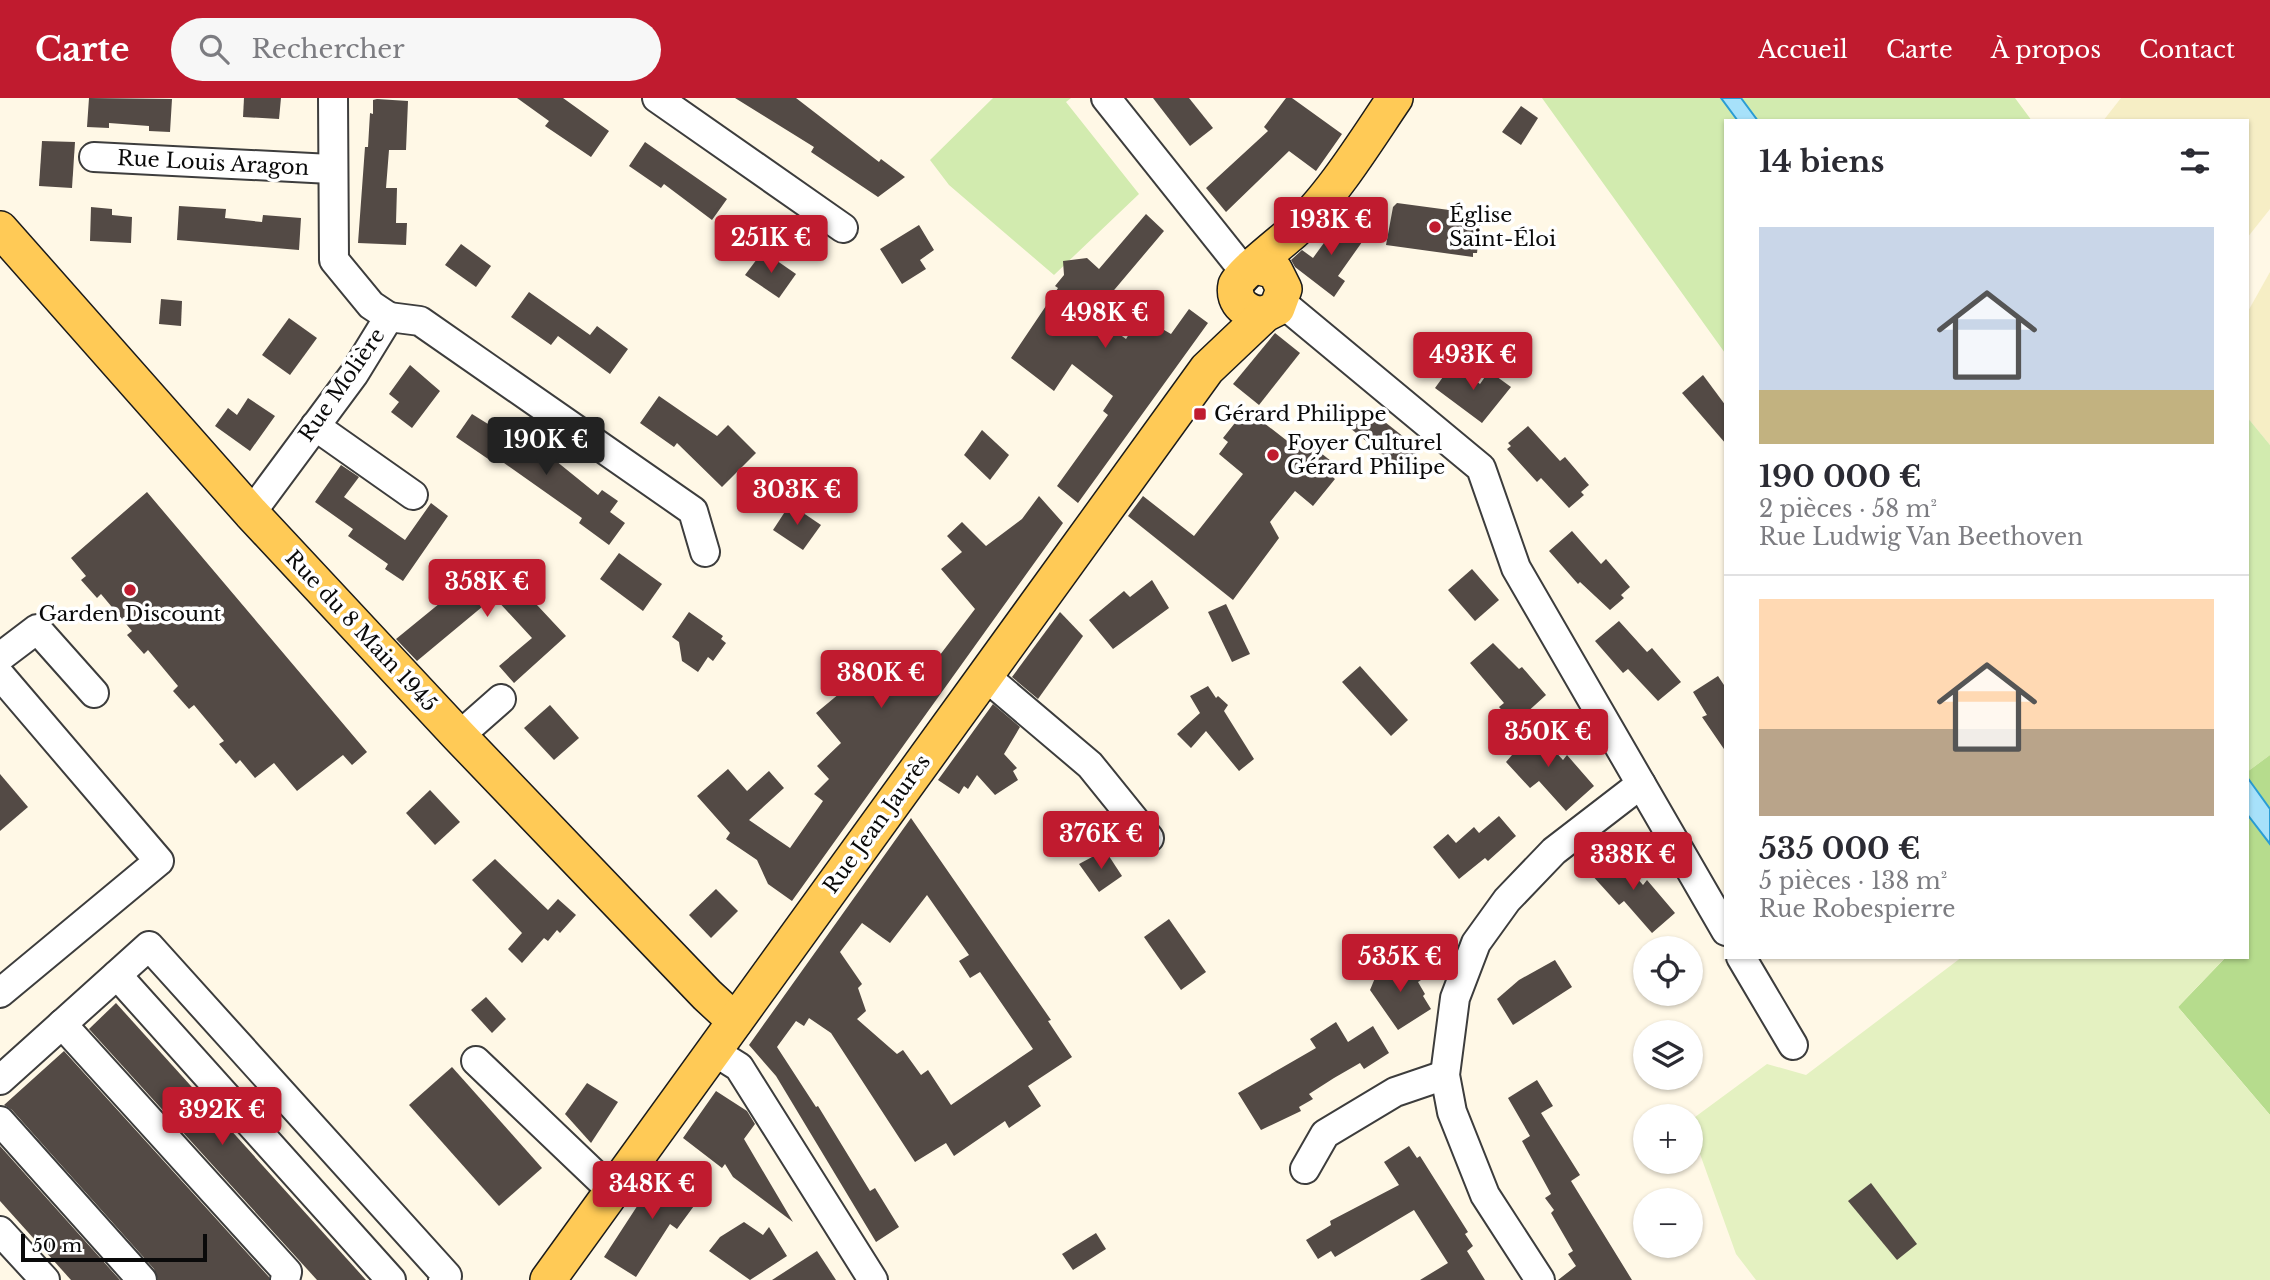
<!DOCTYPE html>
<html lang="fr">
<meta charset="utf-8">
<style>
:root{--surface:#fff;--page:#f7f7f7;--text:#2b2b33;--muted:#7c7c81;--line:#e1e1e2;--accent:#c01b2f}
body{margin:0;font-family:"Libre Baskerville",serif;background:var(--page);color:var(--text);height:100vh;display:flex;flex-direction:column;font-size:26px;white-space:nowrap}
*{box-sizing:border-box;margin:0}
p{font-size:23px;color:var(--muted)}
.icon{flex:none;width:38px;height:38px;fill:none;stroke:currentColor;stroke-width:2;stroke-linecap:round;stroke-linejoin:round}
.map{position:relative;flex:1;overflow:hidden}
.drawer{position:absolute;left:1724px;top:21px;width:525px;height:840px;display:flex;flex-direction:column;background:var(--surface);border-radius:0px;box-shadow:0 2px 5px #0004}
.drawer>*{flex:none}
.tools{position:absolute;left:1633px;top:838px;display:grid;gap:14px}
.tools a{display:grid;place-items:center;width:70px;height:70px;border-radius:50%;background:var(--surface);box-shadow:0 2px 5px #0004;font-size:35px}
.scale{position:absolute;left:21px;bottom:18px;width:186px;box-sizing:border-box;padding-left:7px;border:4px solid #0a0a0a;border-top:0;font-size:19px;line-height:24px;white-space:nowrap;color:#0a0a0a;-webkit-text-stroke:5px #fff;paint-order:stroke}
.price{position:absolute;translate:-50% -60px;padding:0 16px;border-radius:7px;background:var(--accent);color:#fff;font-size:23px;line-height:46px;filter:drop-shadow(0 2px 4px #0008)}
.price::after{content:'';position:absolute;left:50%;top:42px;width:21px;height:16px;margin-left:-10px;background:inherit;clip-path:polygon(0 0,100% 0,50% 100%)}
.price.on{background:#222;color:#fff}
ul{padding:0;list-style:none}
li{display:grid;align-content:center;gap:14px;height:371px;padding:0 35px}
li+li{border-top:2px solid var(--line)}
li span{display:grid;place-items:center;height:217px;border-radius:0px;color:#555}
li>.icon{margin-inline-start:auto}
span .icon{width:126px;height:126px;fill:#fffc;stroke-width:1}
li b{font-size:30px}
h2{display:flex;justify-content:space-between;align-items:center;height:84px;padding:0 35px;font-size:30px}
header{display:flex;align-items:center;gap:42px;box-sizing:border-box;height:98px;padding:0 35px;background:var(--accent);color:#fff}
header strong{font-size:33px}
nav{display:flex;gap:38px;margin-inline-start:auto;font-size:24px}
.search{width:490px;height:63px;background:var(--page);display:flex;align-items:center;gap:18px;box-sizing:border-box;padding:0 24px;border-radius:38px;color:var(--muted);font-size:26px}
.map>svg:first-child{display:block}
.farmland{fill:#f6eec5}
.green{fill:#d2ebaf}
.forest{fill:#b6dc8d}
.pitch{fill:#e4f1c1}
.water{fill:#a7e1fa;stroke:#2a9dd5;stroke-width:2}
.building{fill:#534a45;fill-rule:evenodd}
.lines{fill:none;stroke-linecap:round;stroke-linejoin:round}
.minor-casing{stroke:#3d3d3d;stroke-width:32}
.major-casing{stroke:#1b1b1b;stroke-width:38}
.minor{stroke:#fff;stroke-width:28}
.major{stroke:#ffca56;stroke-width:35}
.poi-dot{fill:#c01b2f;stroke:#fff;stroke-width:2.5}
.labels{text-anchor:middle;stroke-width:7;stroke-linejoin:round;paint-order:stroke}
.street-label{font-size:21px;fill:#0a0a0a;stroke:#fff}
.poi-label{font-size:21px;fill:#0a0a0a;stroke:#fff;text-anchor:start}
</style>
<header>
<strong>Carte</strong>
<div class="search"><svg class="icon" aria-label="search" viewBox="0 0 24 24"><circle cx="10" cy="10" r="6"/><path d="M15 15l6 6"/></svg>Rechercher</div>
<nav><a>Accueil</a><a>Carte</a><a>À propos</a><a>Contact</a></nav>
</header>
<div class="map">
<svg width="2270" height="1182" viewBox="0 0 2270 1182">
<rect width="100%" height="100%" fill="#fff8e6"/>
<!-- farmland -->
<g class="farmland">
<polygon points="2121,0 2270,0 2270,111 2247,140 2247,23 2103,23"/>
<polygon points="2270,174 2270,347 2247,319 2247,215"/>
</g>
<!-- green -->
<g class="green">
<polygon points="993,0 1071,0 1066,4 1139,96 1054,177 949,87 930,62"/>
<polygon points="1542,0 2015,0 2032,23 1726,23 1725,255"/>
<polygon points="2247,319 2270,347 2270,657 2247,674"/>
</g>
<!-- forest -->
<polygon class="forest" points="2270,657 2270,1017 2178,909 2226,859 2247,859 2247,674"/>
<!-- pitch -->
<polygon class="pitch" points="1962,859 2226,859 2178,909 2270,1017 2270,1182 1756,1182 1736,1156 1691,1031 1691,1022 1767,966 1806,977"/>
<!-- water -->
<g class="water">
<polygon points="1721,0 1741,0 1758,23 1738,23"/>
<polygon points="2247,679 2270,711 2270,746 2247,716"/>
</g>
<!-- building -->
<g class="building">
<polygon points="89,0 172,1 170,34 149,33 149,28 109,25 109,30 87,29"/>
<polygon points="244,0 281,0 279,21 243,19"/>
<polygon points="517,0 563,0 609,33 591,59 545,28 549,23"/>
<polygon points="735,0 796,0 879,64 881,61 905,79 878,99 811,54 814,49"/>
<polygon points="1153,0 1189,0 1213,30 1190,48"/>
<polygon points="1286,0 1292,0 1342,36 1316,73 1289,53 1226,114 1206,90 1268,33 1264,29"/>
<polygon points="377,1 408,3 406,52 389,52 386,90 397,90 396,125 407,125 406,147 358,145 365,49 368,49 370,15 373,16 373,2"/>
<polygon points="1521,8 1538,20 1521,47 1502,34"/>
<polygon points="42,43 75,44 72,90 39,88"/>
<polygon points="645,44 727,101 712,122 664,86 661,90 629,68"/>
<polygon points="1397,105 1479,116 1481,120 1477,155 1473,155 1473,159 1386,147 1393,109"/>
<polygon points="179,108 226,111 225,120 262,124 263,117 301,120 299,152 177,142"/>
<polygon points="91,109 112,111 112,117 132,119 131,145 90,143"/>
<polygon points="1146,116 1164,133 1093,217 1126,241 1140,218 1171,236 1189,211 1208,225 1078,405 1057,388 1108,317 1103,313 1113,298 1072,266 1054,293 1011,260 1058,190 1055,188 1064,177 1063,163 1087,160 1099,171"/>
<polygon points="1342,120 1367,137 1338,178 1345,183 1334,199 1295,169 1291,162 1302,152 1313,160"/>
<polygon points="919,127 934,152 920,162 926,171 902,186 880,151"/>
<polygon points="461,146 491,168 476,189 445,167"/>
<polygon points="763,153 796,176 779,200 745,177"/>
<polygon points="529,194 590,237 597,228 628,251 610,276 558,238 551,247 511,219"/>
<polygon points="161,201 182,203 181,228 159,226"/>
<polygon points="289,220 317,240 290,277 262,257"/>
<polygon points="1275,235 1300,255 1259,307 1233,286"/>
<polygon points="1453,265 1480,286 1489,273 1511,289 1482,325 1435,290"/>
<polygon points="410,267 440,293 412,330 391,314 399,304 389,296"/>
<polygon points="1703,277 1726,308 1726,346 1682,295"/>
<polygon points="659,298 717,338 728,327 756,355 722,389 677,345 674,349 640,325"/>
<polygon points="248,300 275,318 250,353 215,328 228,310 237,317"/>
<polygon points="1366,309 1419,351 1402,372 1350,330"/>
<polygon points="1246,311 1295,349 1302,340 1336,367 1329,376 1335,381 1313,408 1295,393 1270,424 1279,440 1233,502 1128,418 1143,398 1194,438 1243,376 1219,356 1228,344 1223,340"/>
<polygon points="472,316 536,356 540,350 598,397 602,392 618,403 610,414 625,425 609,447 579,425 582,420 497,360 494,365 456,339"/>
<polygon points="1528,328 1560,363 1565,359 1589,387 1581,394 1584,397 1569,410 1541,380 1537,384 1507,351 1511,348 1508,345"/>
<polygon points="982,332 1009,357 990,382 964,357"/>
<polygon points="341,367 359,379 344,399 405,442 431,405 448,418 403,483 385,471 388,466 348,438 353,431 315,404"/>
<polygon points="147,394 367,654 352,667 343,657 297,693 274,665 255,680 240,662 236,666 219,646 224,643 194,607 189,611 173,593 178,588 148,552 144,556 127,537 132,533 101,496 97,500 81,482 86,478 71,460"/>
<polygon points="1039,398 1063,425 792,803 768,786 757,762 726,741 730,735 697,698 728,671 747,693 769,673 784,690 749,722 790,750 823,703 814,696 829,681 817,668 841,645 816,615 887,556 906,578 915,565 927,574 975,511 941,471 962,454 947,438 962,424 986,448 1022,421"/>
<polygon points="790,406 821,427 803,452 773,432"/>
<polygon points="1572,433 1601,466 1606,461 1630,489 1621,497 1624,500 1610,512 1580,484 1578,486 1549,453"/>
<polygon points="619,455 662,486 643,513 600,481"/>
<polygon points="494,461 566,538 514,585 499,568 532,540 494,499 417,563 396,541"/>
<polygon points="1472,471 1499,502 1475,523 1448,492"/>
<polygon points="1152,482 1169,510 1113,551 1089,522 1124,493 1130,499"/>
<polygon points="1226,506 1250,556 1232,564 1208,514"/>
<polygon points="689,514 723,538 721,541 726,545 713,563 708,559 698,574 682,563 679,544 672,539"/>
<polygon points="1060,514 1083,538 1038,601 1012,579"/>
<polygon points="1619,523 1647,554 1652,550 1681,584 1658,603 1628,571 1623,575 1595,543"/>
<polygon points="1493,545 1519,571 1522,569 1546,597 1514,626 1499,609 1504,605 1470,565"/>
<polygon points="1360,568 1408,622 1391,638 1342,584"/>
<polygon points="1718,578 1726,590 1726,654 1702,619 1707,617 1693,594"/>
<polygon points="1208,588 1216,600 1218,598 1228,607 1224,613 1254,661 1239,673 1206,633 1191,650 1177,636 1200,615 1190,598"/>
<polygon points="993,606 1020,629 1004,656 1017,670 1013,673 1018,682 995,697 977,677 968,691 964,688 959,696 938,682"/>
<polygon points="550,607 579,640 554,662 524,630"/>
<polygon points="1530,626 1563,662 1567,657 1594,688 1566,713 1539,683 1530,690 1506,664 1518,650 1512,643"/>
<polygon points="0,676 28,709 0,733"/>
<polygon points="430,692 460,724 435,747 406,715"/>
<polygon points="1499,718 1516,738 1488,763 1485,760 1459,781 1433,749 1448,736 1456,745 1474,729 1479,735"/>
<path d="M 911,720 L 1051,922 L 1048,923 L 1072,959 L 1028,988 L 1041,1008 L 1009,1030 L 1005,1023 L 954,1058 L 946,1045 L 915,1064 L 831,935 L 809,920 L 804,928 L 796,923 L 777,949 L 816,1009 L 818,1008 L 870,1093 L 875,1090 L 899,1129 L 876,1144 L 776,978 L 749,947 ZM 927,797 L 969,857 L 959,863 L 970,880 L 980,874 L 1033,951 L 951,1007 L 928,972 L 921,977 L 903,952 L 897,956 L 857,921 L 866,913 L 858,890 L 862,886 L 840,854 L 862,825 L 890,845 Z"/>
<polygon points="1105,752 1122,778 1099,794 1079,766"/>
<polygon points="1614,754 1643,787 1647,782 1675,815 1652,835 1624,803 1619,807 1590,775"/>
<polygon points="495,761 548,812 558,801 576,817 560,835 557,832 548,843 544,840 522,865 508,851 522,835 472,782"/>
<polygon points="716,791 738,813 711,840 689,817"/>
<polygon points="1169,821 1206,874 1181,892 1144,839"/>
<polygon points="1406,860 1421,882 1418,884 1425,896 1423,898 1431,911 1398,932 1370,892 1375,880"/>
<polygon points="1555,862 1572,889 1513,927 1497,901 1519,882"/>
<polygon points="486,899 506,921 492,935 471,912"/>
<polygon points="116,905 366,1182 317,1182 89,931"/>
<polygon points="1336,924 1348,944 1373,928 1389,955 1364,971 1360,965 1334,980 1309,996 1313,1001 1299,1009 1301,1013 1261,1032 1238,995 1316,950 1310,941"/>
<polygon points="64,953 269,1179 269,1182 158,1182 154,1171 12,1012 4,1007"/>
<polygon points="452,969 542,1070 499,1108 409,1007"/>
<polygon points="1537,982 1553,1008 1541,1015 1580,1077 1571,1083 1632,1182 1558,1182 1576,1168 1568,1156 1573,1153 1551,1115 1554,1112 1545,1100 1551,1096 1522,1043 1530,1038 1508,1000"/>
<polygon points="587,985 618,1004 591,1045 565,1016"/>
<polygon points="716,993 747,1013 755,1026 744,1041 793,1124 733,1079 725,1066 722,1070 683,1040"/>
<polygon points="0,1048 120,1182 71,1182 0,1103"/>
<polygon points="1409,1048 1417,1060 1420,1058 1468,1134 1465,1136 1473,1148 1467,1153 1485,1182 1420,1182 1448,1165 1414,1112 1335,1159 1331,1153 1318,1161 1306,1142 1331,1127 1330,1123 1399,1087 1384,1064"/>
<polygon points="662,1070 702,1097 677,1131 670,1126 636,1179 604,1159"/>
<polygon points="1871,1085 1917,1146 1897,1162 1848,1103"/>
<polygon points="744,1124 763,1137 769,1129 787,1158 750,1182 709,1153 720,1139"/>
<polygon points="1096,1135 1106,1151 1073,1172 1062,1156"/>
<polygon points="817,1153 836,1182 772,1182"/>
</g>
<g class="lines">
<defs>
<g id="minor">
<polyline points="657,0 843,130"/>
<polyline points="1106,0 1244,173"/>
<polyline points="94,59 331,71"/>
<polyline points="1281,204 1481,370 1516,470 1726,833"/>
<polyline points="389,219 420,223 693,413 705,454"/>
<polyline points="315,328 413,397"/>
<polyline points="251,415 354,276 389,219 371,207 334,162 333,0"/>
<polyline points="0,559 37,531 94,595"/>
<polyline points="0,577 159,763 0,895"/>
<polyline points="985,578 1090,667 1149,740"/>
<polyline points="459,638 501,601"/>
<polyline points="1741,859 1793,947"/>
<polyline points="117,877 391,1182"/>
<polyline points="62,926 287,1174 285,1182"/>
<polyline points="715,954 739,969 873,1182"/>
<polyline points="476,963 612,1093"/>
<polyline points="0,982 149,848 447,1178 443,1182"/>
<polyline points="0,1023 142,1182"/>
<polyline points="1305,1071 1325,1036 1395,994 1445,977"/>
<polyline points="0,1133 45,1182"/>
<polyline points="1540,1182 1485,1097 1452,1014 1445,977 1455,900 1476,845 1507,802 1554,753 1641,686"/>
</g>
<g id="major">
<polyline points="0,131 251,415 459,638 707,897 735,923"/>
<path d="M 1265,216 C 1248,217 1232,205 1236,187 C 1239,177 1283,143 1294,133 C 1331,100 1367,41 1395,0"/>
<polyline points="548,1182 1207,271 1265,216 1277,210 1284,191 1275,173 1256,168"/>
</g>
</defs>
<!-- minor casing -->
<use href="#minor" class="minor-casing"/>
<!-- major casing -->
<use href="#major" class="major-casing"/>
<!-- minor -->
<use href="#minor" class="minor"/>
<!-- major -->
<use href="#major" class="major"/>
</g>
<!-- markers -->
<g class="poi-dot">
<circle cx="1435" cy="129" r="7"/>
<rect x="1193" y="309" width="14" height="14" rx="3.5"/>
<circle cx="1273" cy="357" r="7"/>
<circle cx="130" cy="492" r="7"/>
</g>
<g class="labels">
<!-- street labels -->
<g class="street-label">
<text transform="translate(213 65) rotate(3)" y="7">Rue Louis Aragon</text>
<text transform="translate(342 287) rotate(-55)" y="7">Rue Molière</text>
<text transform="translate(361 533) rotate(47)" y="7">Rue du 8 Main 1945</text>
<text transform="translate(877 726) rotate(-54)" y="7">Rue Jean Jaurès</text>
</g>
<!-- poi labels -->
<g class="poi-label">
<text x="1449" y="124">Église<tspan x="1449" dy="24">Saint-Éloi</tspan></text>
<text x="1214" y="323">Gérard Philippe</text>
<text x="1287" y="352">Foyer Culturel<tspan x="1287" dy="24">Gérard Philipe</tspan></text>
<text x="130" y="523" text-anchor="middle">Garden Discount</text>
</g>
</g>
</svg>
<div class="tools">
<a><svg class="icon" aria-label="locate" viewBox="0 0 24 24"><circle cx="12" cy="12" r="6"/><path d="M12 2v4M12 18v4M2 12h4M18 12h4"/></svg></a>
<a><svg class="icon" aria-label="layers" viewBox="0 0 24 24"><path d="M12 4l9 5-9 5-9-5zM3 14l9 5 9-5"/></svg></a>
<a>+</a>
<a>−</a>
</div>
<div class="scale">50 m</div>
<b class="price" style="left:1331px;top:159px">193K €</b>
<b class="price" style="left:771px;top:177px">251K €</b>
<b class="price" style="left:1105px;top:252px">498K €</b>
<b class="price" style="left:1473px;top:294px">493K €</b>
<b class="price on" style="left:546px;top:379px">190K €</b>
<b class="price" style="left:797px;top:429px">303K €</b>
<b class="price" style="left:487px;top:521px">358K €</b>
<b class="price" style="left:881px;top:612px">380K €</b>
<b class="price" style="left:1548px;top:671px">350K €</b>
<b class="price" style="left:1101px;top:773px">376K €</b>
<b class="price" style="left:1633px;top:794px">338K €</b>
<b class="price" style="left:1400px;top:896px">535K €</b>
<b class="price" style="left:222px;top:1049px">392K €</b>
<b class="price" style="left:652px;top:1123px">348K €</b>
<section class="drawer">
<h2>14 biens<svg class="icon" aria-label="filters" viewBox="0 0 24 24"><path d="M4 7h16M4 17h16"/><circle cx="9" cy="7" r="2"/><circle cx="15" cy="17" r="2"/></svg></h2>
<ul>
<li><span style="background:linear-gradient(#c9d6e8 75%,#c2b280 0)"><svg class="icon" aria-label="home" viewBox="0 0 24 24"><path d="M3 11l9-7 9 7M6 9v11h12V9"/></svg></span><div><b>190 000 €</b><p>2 pièces · 58 m²</p><p>Rue Ludwig Van Beethoven</p></div></li>
<li><span style="background:linear-gradient(#ffd9b3 60%,#b9a48a 0)"><svg class="icon" aria-label="home" viewBox="0 0 24 24"><path d="M3 11l9-7 9 7M6 9v11h12V9"/></svg></span><div><b>535 000 €</b><p>5 pièces · 138 m²</p><p>Rue Robespierre</p></div></li>
</ul>
</section>
</div>
